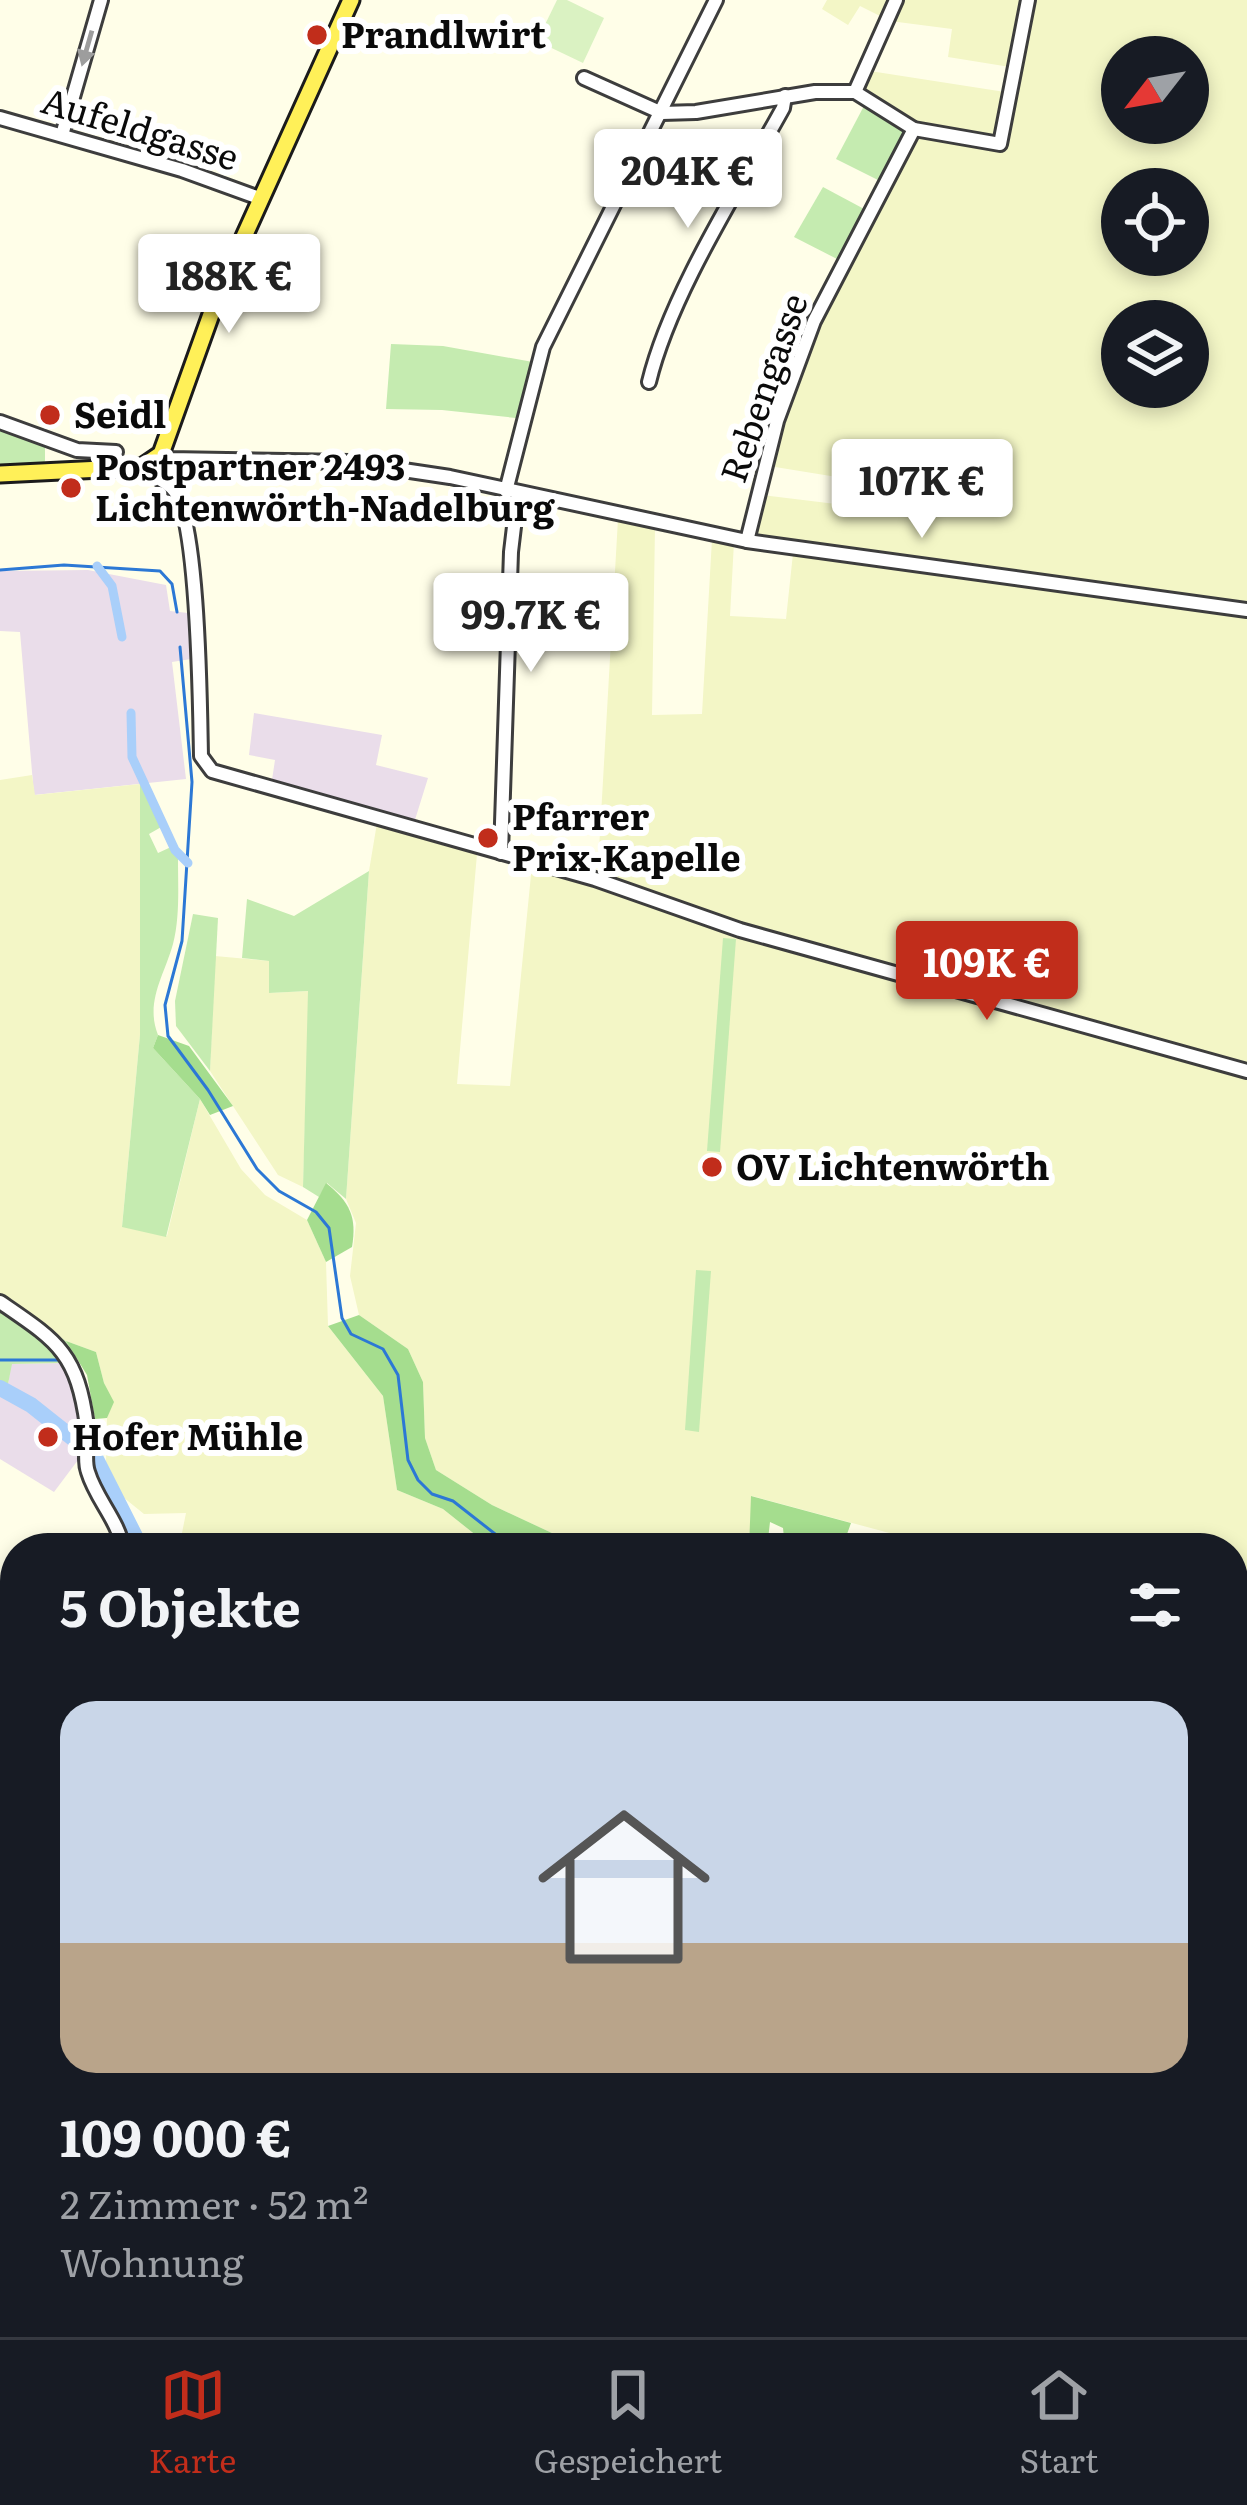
<!DOCTYPE html>
<html lang="de">
<meta charset="utf-8">
<style>
:root{--surface:#171b24;--page:#242831;--text:#f1f3f6;--muted:#9ea1a6;--line:#363941;--accent:#c12d1b}
body{margin:0;font-family:Literata,serif;background:var(--page);color:var(--text);height:100vh;display:flex;flex-direction:column;font-size:45px;white-space:nowrap}
*{box-sizing:border-box;margin:0}
p{font-size:39px;color:var(--muted)}
.icon{flex:none;width:66px;height:66px;fill:none;stroke:currentColor;stroke-width:2;stroke-linecap:round;stroke-linejoin:round}
.map{position:relative;flex:1;overflow:hidden}
.side{position:absolute;left:0px;top:1533px;width:1248px;height:804px;display:flex;flex-direction:column;background:var(--surface);border-radius:48px 48px 0 0;box-shadow:0 6px 18px #0003}
.side>*{flex:none}
.needle{width:78px;rotate:239deg}
.buttons{position:absolute;left:1101px;top:36px;display:grid;gap:24px}
.buttons a{display:grid;place-items:center;width:108px;height:108px;border-radius:50%;background:var(--surface);box-shadow:0 6px 18px #0003;font-size:60px}
.price{position:absolute;translate:-50% -102px;padding:0 27px;border-radius:12px;background:#fff;color:#222;font-size:39px;line-height:78px;filter:drop-shadow(0 3px 6px #0008)}
.price::after{content:'';position:absolute;left:50%;top:72px;width:36px;height:27px;margin-left:-18px;background:inherit;clip-path:polygon(0 0,100% 0,50% 100%)}
.price.on{background:var(--accent);color:#fff}
ul{padding:0;list-style:none}
li{display:grid;align-content:center;gap:24px;height:636px;padding:0 60px}
li span{display:grid;place-items:center;height:372px;border-radius:36px;color:#555}
li>.icon{margin-inline-start:auto}
span .icon{width:216px;height:216px;fill:#fffc;stroke-width:1}
li b{font-size:51px}
h2{display:flex;justify-content:space-between;align-items:center;height:144px;padding:0 60px;font-size:51px}
.tabs{display:flex;justify-content:space-around;align-items:center;height:168px;border-top:3px solid var(--line);background:var(--surface);font-size:33px;color:var(--muted)}
.tabs a{display:grid;justify-items:center;gap:6px}
.tabs .on{color:var(--accent)}
.map>svg:first-child{display:block}
.industrial{fill:#eaddea}
.farmland{fill:#f3f6c6;fill-rule:evenodd}
.green{fill:#c5ebb0}
.forest{fill:#a5dd8e}
.pitch{fill:#daf2c2}
.lines{fill:none;stroke-linecap:round;stroke-linejoin:round}
.stream{stroke:#2c78d5;stroke-width:3}
.canal{stroke:#a9cffa;stroke-width:9}
.river{stroke:#a9cffa;stroke-width:16}
.minor-casing{stroke:#3d3d3d;stroke-width:18}
.major-casing{stroke:#1b1b1b;stroke-width:21}
.minor{stroke:#fff;stroke-width:12}
.major{stroke:#fff058;stroke-width:15}
.rail{stroke:#c12d1b;stroke-width:3}
.oneway{fill:#9d9d9d}
.poi-dot{fill:#c12d1b;stroke:#fff;stroke-width:4.5}
.labels{text-anchor:middle;stroke-width:12;stroke-linejoin:round;paint-order:stroke}
.poi-label{font-size:36px;font-weight:bold;fill:#0a0a0a;stroke:#fff;text-anchor:start}
.street-label{font-size:36px;fill:#0a0a0a;stroke:#fff}
</style>
<div class="map">
<svg width="1247" height="2337" viewBox="0 0 1247 2337">
<rect width="100%" height="100%" fill="#fffee8"/>
<!-- industrial -->
<g class="industrial">
<polygon points="88,570 166,585 170,611 188,613 191,659 172,662 186,779 34,795 20,632 0,631 0,571"/>
<polygon points="254,713 382,735 376,765 428,778 414,823 272,780 275,760 249,755"/>
<polygon points="62,1363 80,1399 84,1438 81,1456 54,1492 0,1459 0,1392 9,1396 14,1390 8,1384 11,1364"/>
<polygon points="1233,1588 1247,1589 1247,1933 1233,1925"/>
</g>
<!-- farmland -->
<g class="farmland">
<path d="M 827,0 L 1247,0 L 1247,1589 L 1233,1588 L 1233,1548 L 945,1548 L 752,1496 L 749,1548 L 584,1548 L 492,1505 L 436,1470 L 425,1438 L 423,1382 L 408,1349 L 359,1315 L 350,1276 L 356,1223 L 346,1199 L 369,871 L 377,823 L 477,854 L 457,1084 L 510,1086 L 532,865 L 597,885 L 618,519 L 655,527 L 652,715 L 702,714 L 712,539 L 734,542 L 730,616 L 786,619 L 794,544 L 751,536 L 762,495 L 844,505 L 849,479 L 769,466 L 779,423 L 818,321 L 920,127 L 860,90 L 870,71 L 1005,92 L 1010,67 L 948,57 L 952,29 L 890,21 L 860,6 L 848,25 L 822,9 ZM 1122,57 L 1188,57 L 1188,123 L 1122,123 ZM 1122,189 L 1188,189 L 1188,255 L 1122,255 ZM 1122,321 L 1188,321 L 1188,387 L 1122,387 Z"/>
<polygon points="32,775 35,795 140,784 140,1035 122,1226 167,1236 200,1099 241,1169 265,1195 307,1220 326,1262 328,1326 383,1396 397,1490 443,1509 492,1548 179,1548 186,1513 144,1514 123,1497 106,1463 107,1418 113,1402 104,1383 96,1352 66,1341 0,1296 0,780"/>
<polygon points="215,956 269,961 269,993 309,991 303,1187 278,1175 210,1071"/>
<polygon points="0,2092 15,2098 15,2322 663,2322 687,2337 0,2337"/>
<polygon points="727,2322 1046,2322 1095,2337 755,2337"/>
</g>
<!-- green -->
<g class="green">
<polygon points="865,104 902,127 904,140 880,181 836,159"/>
<polygon points="823,187 866,210 839,260 794,237"/>
<polygon points="391,344 443,346 533,362 516,418 442,410 386,409"/>
<polygon points="0,431 45,446 45,461 41,465 0,465"/>
<path d="M 140,784 L 163,826 L 149,834 L 158,853 L 171,847 L 178,859 C 178,886 180,917 173,944 C 164,976 145,1002 158,1035 L 153,1048 L 200,1099 L 166,1237 L 122,1227 L 140,1035 Z"/>
<polygon points="369,871 346,1199 327,1183 319,1197 303,1187 308,991 269,993 269,961 242,958 247,899 294,916"/>
<polygon points="193,914 218,918 210,1071 176,1026 175,1001"/>
<polygon points="723,938 736,939 720,1152 707,1151"/>
<polygon points="696,1270 711,1271 699,1432 685,1430"/>
<polygon points="0,1296 66,1341 74,1352 62,1363 12,1364 8,1384 0,1381"/>
<polygon points="0,1620 15,1630 15,1734 2,1739"/>
<polygon points="15,1856 15,1994 0,1987 0,1889"/>
<polygon points="1046,2322 1103,2322 1133,2334 1156,2323 1183,2337 1095,2337"/>
</g>
<!-- forest -->
<g class="forest">
<polygon points="158,1035 189,1046 233,1106 210,1115 200,1099 153,1048"/>
<path d="M 326,1183 C 350,1202 357,1217 352,1247 L 326,1262 L 307,1220 Z"/>
<polygon points="359,1315 408,1349 423,1382 425,1438 436,1470 492,1505 584,1548 492,1548 443,1509 397,1490 383,1396 328,1326"/>
<polygon points="66,1341 96,1352 104,1383 114,1402 107,1418 95,1419 87,1375"/>
<polygon points="751,1496 851,1523 842,1548 785,1548 783,1528 770,1522 767,1548 749,1548"/>
<polygon points="1103,2322 1208,2322 1229,2331 1230,2337 1183,2337 1156,2323 1133,2334"/>
</g>
<!-- pitch -->
<polygon class="pitch" points="557,0 567,0 604,18 583,63 537,41"/>
<g class="lines">
<!-- stream -->
<g class="stream">
<polyline points="0,570 64,565 160,571 172,584 177,612"/>
<polyline points="180,647 192,782 182,941 165,1005 168,1036 208,1090 257,1169 279,1191 316,1212 329,1228 342,1318 351,1334 383,1349 398,1375 408,1460 418,1480 432,1494 453,1501 513,1548"/>
<polyline points="0,1360 58,1360"/>
<polyline points="92,1422 96,1439 94,1455"/>
</g>
<!-- canal -->
<g class="canal">
<polyline points="97,566 112,586 122,637"/>
<polyline points="131,713 132,757 175,850 188,863"/>
<polyline points="1235,1949 1247,1943"/>
</g>
<!-- river -->
<g class="river">
<polyline points="0,1388 31,1405 94,1455 141,1548"/>
<polyline points="1233,1947 1247,1955"/>
</g>
<defs>
<g id="minor">
<polyline points="584,78 662,113 696,112 815,92 855,92 914,129 1000,144 1028,0"/>
<polyline points="855,92 896,0"/>
<polyline points="0,118 182,170 262,199"/>
<polyline points="62,135 101,0"/>
<path d="M 649,382 C 670,295 739,188 783,108 L 785,96"/>
<polyline points="0,422 77,450 116,452"/>
<polyline points="161,454 169,459 350,462 450,477 747,541 1247,610"/>
<path d="M 142,467 C 151,476 163,479 172,488 C 199,513 200,712 201,756 L 212,771 L 595,879 L 740,930 L 1247,1071"/>
<polyline points="506,491 543,347 716,0"/>
<polyline points="747,541 777,421 814,321 914,129"/>
<polyline points="501,853 511,552 518,493"/>
<path d="M 0,1302 C 57,1341 77,1352 87,1426 C 89,1441 83,1458 88,1472 C 96,1499 118,1520 123,1548"/>
</g>
<g id="major">
<polyline points="0,474 142,467 161,454 219,292 351,0"/>
<polyline points="0,1610 15,1619"/>
<polyline points="15,1742 2,1763 7,1779 15,1788"/>
<polyline points="0,1824 12,1786"/>
<polyline points="0,1855 15,1829"/>
<polyline points="1233,2212 1247,2216"/>
</g>
</defs>
<!-- minor casing -->
<use href="#minor" class="minor-casing"/>
<!-- major casing -->
<use href="#major" class="major-casing"/>
<!-- minor -->
<use href="#minor" class="minor"/>
<!-- major -->
<use href="#major" class="major"/>
<!-- rail -->
<g class="rail">
<polyline points="0,1994 15,2001"/>
<polyline points="704,2322 731,2337"/>
</g>
</g>
<!-- one-way arrows -->
<defs><path id="oneway-solid" d="M-6-.8H1V-3.2L6.5 0L1 3.2V.8H-6Z" transform="scale(3)"/></defs>
<use class="oneway" href="#oneway-solid" transform="translate(87 48) rotate(106)"/>
<!-- markers -->
<g class="poi-dot">
<circle cx="317" cy="35" r="12"/>
<circle cx="50" cy="415" r="12"/>
<circle cx="71" cy="488" r="12"/>
<circle cx="488" cy="838" r="12"/>
<circle cx="712" cy="1167" r="12"/>
<circle cx="48" cy="1437" r="12"/>
</g>
<g class="labels">
<!-- poi labels -->
<g class="poi-label">
<text x="341" y="48">Prandlwirt</text>
<text x="74" y="428">Seidl</text>
<text x="95" y="480">Postpartner 2493<tspan x="95" dy="41">Lichtenwörth-Nadelburg</tspan></text>
<text x="512" y="830">Pfarrer<tspan x="512" dy="41">Prix-Kapelle</tspan></text>
<text x="736" y="1180">OV Lichtenwörth</text>
<text x="72" y="1450">Hofer Mühle</text>
</g>
<!-- street labels -->
<g class="street-label">
<text transform="translate(140 129) rotate(17)" y="13">Aufeldgasse</text>
<text transform="translate(764 388) rotate(-71)" y="13">Rebengasse</text>
</g>
</g>
</svg>
<div class="buttons">
<a><svg class="needle" viewBox="-14 -14 28 28"><path d="M0-13l5 13h-10z" fill="#e53935"/><path d="M0 13l5-13h-10z" fill="#9ea1a6"/></svg></a>
<a><svg class="icon" aria-label="locate" viewBox="0 0 24 24"><circle cx="12" cy="12" r="6"/><path d="M12 2v4M12 18v4M2 12h4M18 12h4"/></svg></a>
<a><svg class="icon" aria-label="layers" viewBox="0 0 24 24"><path d="M12 4l9 5-9 5-9-5zM3 14l9 5 9-5"/></svg></a>
</div>
<b class="price" style="left:688px;top:231px">204K €</b>
<b class="price" style="left:229px;top:336px">188K €</b>
<b class="price" style="left:922px;top:541px">107K €</b>
<b class="price" style="left:531px;top:675px">99.7K €</b>
<b class="price on" style="left:987px;top:1023px">109K €</b>
<section class="side">
<h2>5 Objekte<svg class="icon" aria-label="filters" viewBox="0 0 24 24"><path d="M4 7h16M4 17h16"/><circle cx="9" cy="7" r="2"/><circle cx="15" cy="17" r="2"/></svg></h2>
<ul>
<li><span style="background:linear-gradient(#c9d6e8 65%,#b9a48a 0)"><svg class="icon" aria-label="home" viewBox="0 0 24 24"><path d="M3 11l9-7 9 7M6 9v11h12V9"/></svg></span><div><b>109 000 €</b><p>2 Zimmer · 52 m²</p><p>Wohnung</p></div></li>
</ul>
</section>
</div>
<nav class="tabs">
<a class="on"><svg class="icon" aria-label="map" viewBox="0 0 24 24"><path d="M3 6l6-2 6 2 6-2v14l-6 2-6-2-6 2zM9 4v14M15 6v14"/></svg>Karte</a>
<a><svg class="icon" aria-label="saved" viewBox="0 0 24 24"><path d="M7 4h10v16l-5-4-5 4z"/></svg>Gespeichert</a>
<a><svg class="icon" aria-label="home" viewBox="0 0 24 24"><path d="M3 11l9-7 9 7M6 9v11h12V9"/></svg>Start</a>
</nav>
